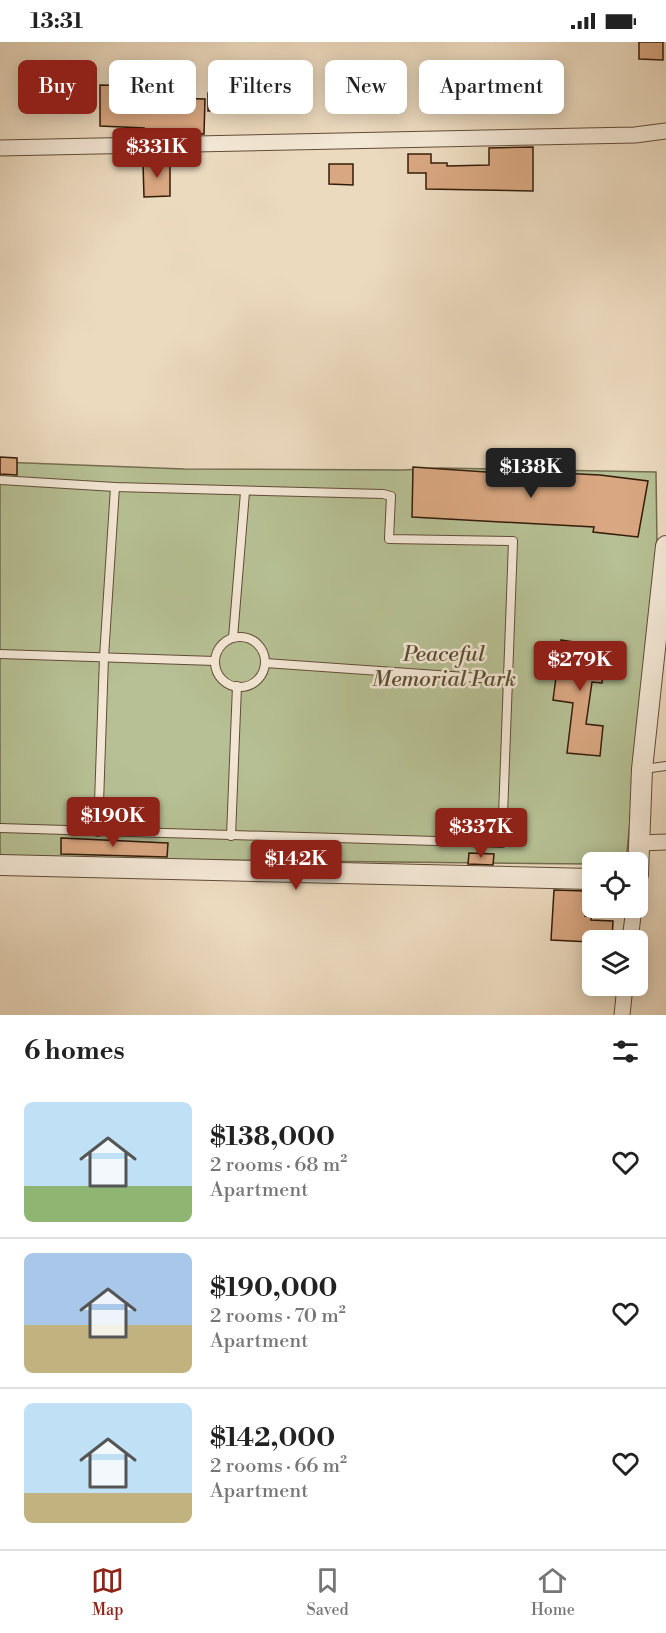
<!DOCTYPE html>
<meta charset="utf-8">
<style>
:root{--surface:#fff;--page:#f2f2f2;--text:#222;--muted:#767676;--line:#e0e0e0;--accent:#8f2418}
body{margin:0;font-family:"Libre Bodoni",serif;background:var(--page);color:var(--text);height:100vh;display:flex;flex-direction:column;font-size:22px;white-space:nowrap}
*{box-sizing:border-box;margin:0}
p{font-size:20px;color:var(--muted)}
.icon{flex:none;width:33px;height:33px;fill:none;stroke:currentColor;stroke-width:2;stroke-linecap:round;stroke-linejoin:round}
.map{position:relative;height:973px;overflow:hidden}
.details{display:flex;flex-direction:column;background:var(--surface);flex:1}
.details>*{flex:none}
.banner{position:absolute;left:18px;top:18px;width:630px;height:54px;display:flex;gap:12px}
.buttons{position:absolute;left:582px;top:810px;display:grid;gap:12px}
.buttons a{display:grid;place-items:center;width:66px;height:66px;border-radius:9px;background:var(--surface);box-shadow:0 3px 15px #0003;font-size:30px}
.price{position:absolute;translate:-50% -51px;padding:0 14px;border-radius:6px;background:var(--accent);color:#fff;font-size:20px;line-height:39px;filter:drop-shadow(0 2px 3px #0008)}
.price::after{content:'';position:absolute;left:50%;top:36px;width:18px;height:14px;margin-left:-9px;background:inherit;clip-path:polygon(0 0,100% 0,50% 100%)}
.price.current{background:#222;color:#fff}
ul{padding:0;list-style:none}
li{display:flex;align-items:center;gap:18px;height:150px;padding:0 24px}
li+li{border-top:2px solid var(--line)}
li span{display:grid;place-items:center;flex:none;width:168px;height:120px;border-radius:9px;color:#555}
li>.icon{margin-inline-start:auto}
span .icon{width:72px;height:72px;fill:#fffc;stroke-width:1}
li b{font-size:26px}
h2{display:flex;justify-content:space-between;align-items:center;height:72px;padding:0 24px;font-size:26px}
.pill{padding:0 21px;border-radius:9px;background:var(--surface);box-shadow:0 3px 15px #0003;font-size:21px;line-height:54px}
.pill.current{background:var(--accent);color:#fff}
.status{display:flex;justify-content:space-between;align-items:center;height:42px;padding:0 30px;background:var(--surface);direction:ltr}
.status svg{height:16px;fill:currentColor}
.tabs{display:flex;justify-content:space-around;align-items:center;height:84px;border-top:2px solid var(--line);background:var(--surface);font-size:16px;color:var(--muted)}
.tabs a{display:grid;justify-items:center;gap:3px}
.tabs .current{color:var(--accent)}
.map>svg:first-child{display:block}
.green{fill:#b6c094;stroke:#756e4f;stroke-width:1.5}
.building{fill:#d9a781;stroke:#341c0a;stroke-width:1.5}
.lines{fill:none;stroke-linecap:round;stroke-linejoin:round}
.service-casing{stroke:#624c37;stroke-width:10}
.minor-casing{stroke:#624c37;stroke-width:17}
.tertiary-casing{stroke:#624c37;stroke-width:22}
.service{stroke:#f3e7d5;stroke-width:8}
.minor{stroke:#f3e7d5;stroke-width:15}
.tertiary{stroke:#f3e7d5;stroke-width:20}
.labels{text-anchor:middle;stroke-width:5;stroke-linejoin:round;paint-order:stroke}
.park-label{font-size:22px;font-style:italic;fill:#5b4d33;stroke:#f3e7d5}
</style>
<div class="status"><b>13:31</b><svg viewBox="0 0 49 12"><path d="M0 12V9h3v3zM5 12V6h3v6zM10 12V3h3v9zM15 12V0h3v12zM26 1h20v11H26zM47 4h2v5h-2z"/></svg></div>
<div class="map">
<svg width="666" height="973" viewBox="0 0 666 973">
<rect width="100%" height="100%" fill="#ecdabf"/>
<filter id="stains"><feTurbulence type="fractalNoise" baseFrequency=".00333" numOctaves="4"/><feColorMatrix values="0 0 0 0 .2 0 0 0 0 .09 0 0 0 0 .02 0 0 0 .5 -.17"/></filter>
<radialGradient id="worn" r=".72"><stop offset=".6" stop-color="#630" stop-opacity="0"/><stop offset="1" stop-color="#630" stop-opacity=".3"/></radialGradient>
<!-- green -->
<polygon class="green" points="0,420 184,427 403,428 440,426 656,430 657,501 626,820 592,820 592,822 0,816"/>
<!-- building -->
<g class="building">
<polygon points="639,0 663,0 663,18 639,17"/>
<rect x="44" y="33" width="28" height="23"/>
<polygon points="100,43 131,44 131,55 205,57 204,92 144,92 144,86 100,84"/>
<polygon points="208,51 231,51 231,68 208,69"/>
<polygon points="533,105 533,149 426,147 426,131 408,131 408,112 431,112 431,121 447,121 447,124 489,123 489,106"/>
<polygon points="170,120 170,154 144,155 143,121"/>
<polygon points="329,122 353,122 353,143 329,142"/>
<polygon points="0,415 17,416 17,433 0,432"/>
<polygon points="413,425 486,430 496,428 600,433 648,439 638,495 593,490 594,485 412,475"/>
<polygon points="561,598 607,605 602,641 592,640 586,682 603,684 600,714 567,711 573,661 553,658"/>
<polygon points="61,796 168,801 167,815 61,812"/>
<polygon points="279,802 300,803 299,817 278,815"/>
<polygon points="469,811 494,812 493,823 468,822"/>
<polygon points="554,848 586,849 585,874 591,875 591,878 613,879 612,898 590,897 590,900 551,898"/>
</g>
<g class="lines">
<defs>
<g id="service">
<polyline points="0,438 115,445 383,452 391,454 389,497 513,499 502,801 0,786"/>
<circle cx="240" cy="620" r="25"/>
<polyline points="233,596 245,450"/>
<polyline points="0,612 215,619"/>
<polyline points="265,621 509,638"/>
<polyline points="644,727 666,724"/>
<polyline points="98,790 104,615 115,445"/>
<polyline points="231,794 237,644"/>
</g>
<g id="minor">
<polyline points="0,106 635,93 666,89"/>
<polyline points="640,801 666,800"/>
<polyline points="630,898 634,866"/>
<polyline points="622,973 625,944"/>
</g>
<g id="tertiary">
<polyline points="0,823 592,837"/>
<polyline points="638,832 642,727 666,504"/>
</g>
</defs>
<!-- service casing -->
<use href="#service" class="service-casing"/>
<!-- minor casing -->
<use href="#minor" class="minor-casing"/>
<!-- tertiary casing -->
<use href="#tertiary" class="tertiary-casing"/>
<!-- service -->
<use href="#service" class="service"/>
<!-- minor -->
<use href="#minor" class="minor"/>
<!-- tertiary -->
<use href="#tertiary" class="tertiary"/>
</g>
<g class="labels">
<!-- park labels -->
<g class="park-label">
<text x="444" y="619">Peaceful<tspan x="444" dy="25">Memorial Park</tspan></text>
</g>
</g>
<rect width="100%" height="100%" filter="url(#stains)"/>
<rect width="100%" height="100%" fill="url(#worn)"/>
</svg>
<div class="buttons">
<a><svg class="icon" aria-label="locate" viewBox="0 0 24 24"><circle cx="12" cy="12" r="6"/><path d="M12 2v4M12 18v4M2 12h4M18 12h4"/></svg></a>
<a><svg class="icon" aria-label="layers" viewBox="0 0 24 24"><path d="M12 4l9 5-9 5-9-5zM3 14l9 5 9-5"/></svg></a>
</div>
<b class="price" style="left:157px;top:137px">$331K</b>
<b class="price current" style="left:531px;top:457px">$138K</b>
<b class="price" style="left:580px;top:650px">$279K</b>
<b class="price" style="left:113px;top:806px">$190K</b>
<b class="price" style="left:481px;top:817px">$337K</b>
<b class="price" style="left:296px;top:849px">$142K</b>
<div class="banner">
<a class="pill current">Buy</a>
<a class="pill">Rent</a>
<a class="pill">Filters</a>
<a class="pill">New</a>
<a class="pill">Apartment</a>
</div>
</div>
<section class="details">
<h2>6 homes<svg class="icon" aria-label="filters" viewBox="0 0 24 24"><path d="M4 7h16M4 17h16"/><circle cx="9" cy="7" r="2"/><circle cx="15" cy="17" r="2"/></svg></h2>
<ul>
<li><span style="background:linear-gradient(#bfe0f5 70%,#8fb573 0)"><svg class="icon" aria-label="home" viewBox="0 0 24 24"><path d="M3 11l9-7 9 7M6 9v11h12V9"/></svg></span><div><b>$138,000</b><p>2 rooms · 68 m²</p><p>Apartment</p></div><svg class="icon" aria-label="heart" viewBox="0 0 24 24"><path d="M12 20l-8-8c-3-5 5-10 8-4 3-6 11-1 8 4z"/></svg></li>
<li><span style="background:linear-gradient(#a9c7e8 60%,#c2b280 0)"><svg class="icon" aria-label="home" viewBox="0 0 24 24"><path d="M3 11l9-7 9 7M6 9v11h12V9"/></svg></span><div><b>$190,000</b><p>2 rooms · 70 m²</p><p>Apartment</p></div><svg class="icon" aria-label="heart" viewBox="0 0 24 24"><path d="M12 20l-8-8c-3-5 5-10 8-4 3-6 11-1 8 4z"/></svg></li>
<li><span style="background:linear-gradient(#bfe0f5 75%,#c2b280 0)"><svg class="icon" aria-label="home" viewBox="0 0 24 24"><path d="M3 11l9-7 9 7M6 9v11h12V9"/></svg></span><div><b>$142,000</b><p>2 rooms · 66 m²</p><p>Apartment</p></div><svg class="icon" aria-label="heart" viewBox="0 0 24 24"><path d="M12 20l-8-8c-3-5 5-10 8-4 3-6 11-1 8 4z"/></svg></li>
</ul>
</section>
<nav class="tabs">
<a class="current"><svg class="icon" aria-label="map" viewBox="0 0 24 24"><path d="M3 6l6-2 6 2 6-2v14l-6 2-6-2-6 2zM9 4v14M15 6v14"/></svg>Map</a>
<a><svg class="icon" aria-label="saved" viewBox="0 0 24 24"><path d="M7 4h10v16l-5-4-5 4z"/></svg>Saved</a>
<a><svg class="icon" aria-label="home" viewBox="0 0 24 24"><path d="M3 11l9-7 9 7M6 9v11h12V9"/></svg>Home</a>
</nav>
